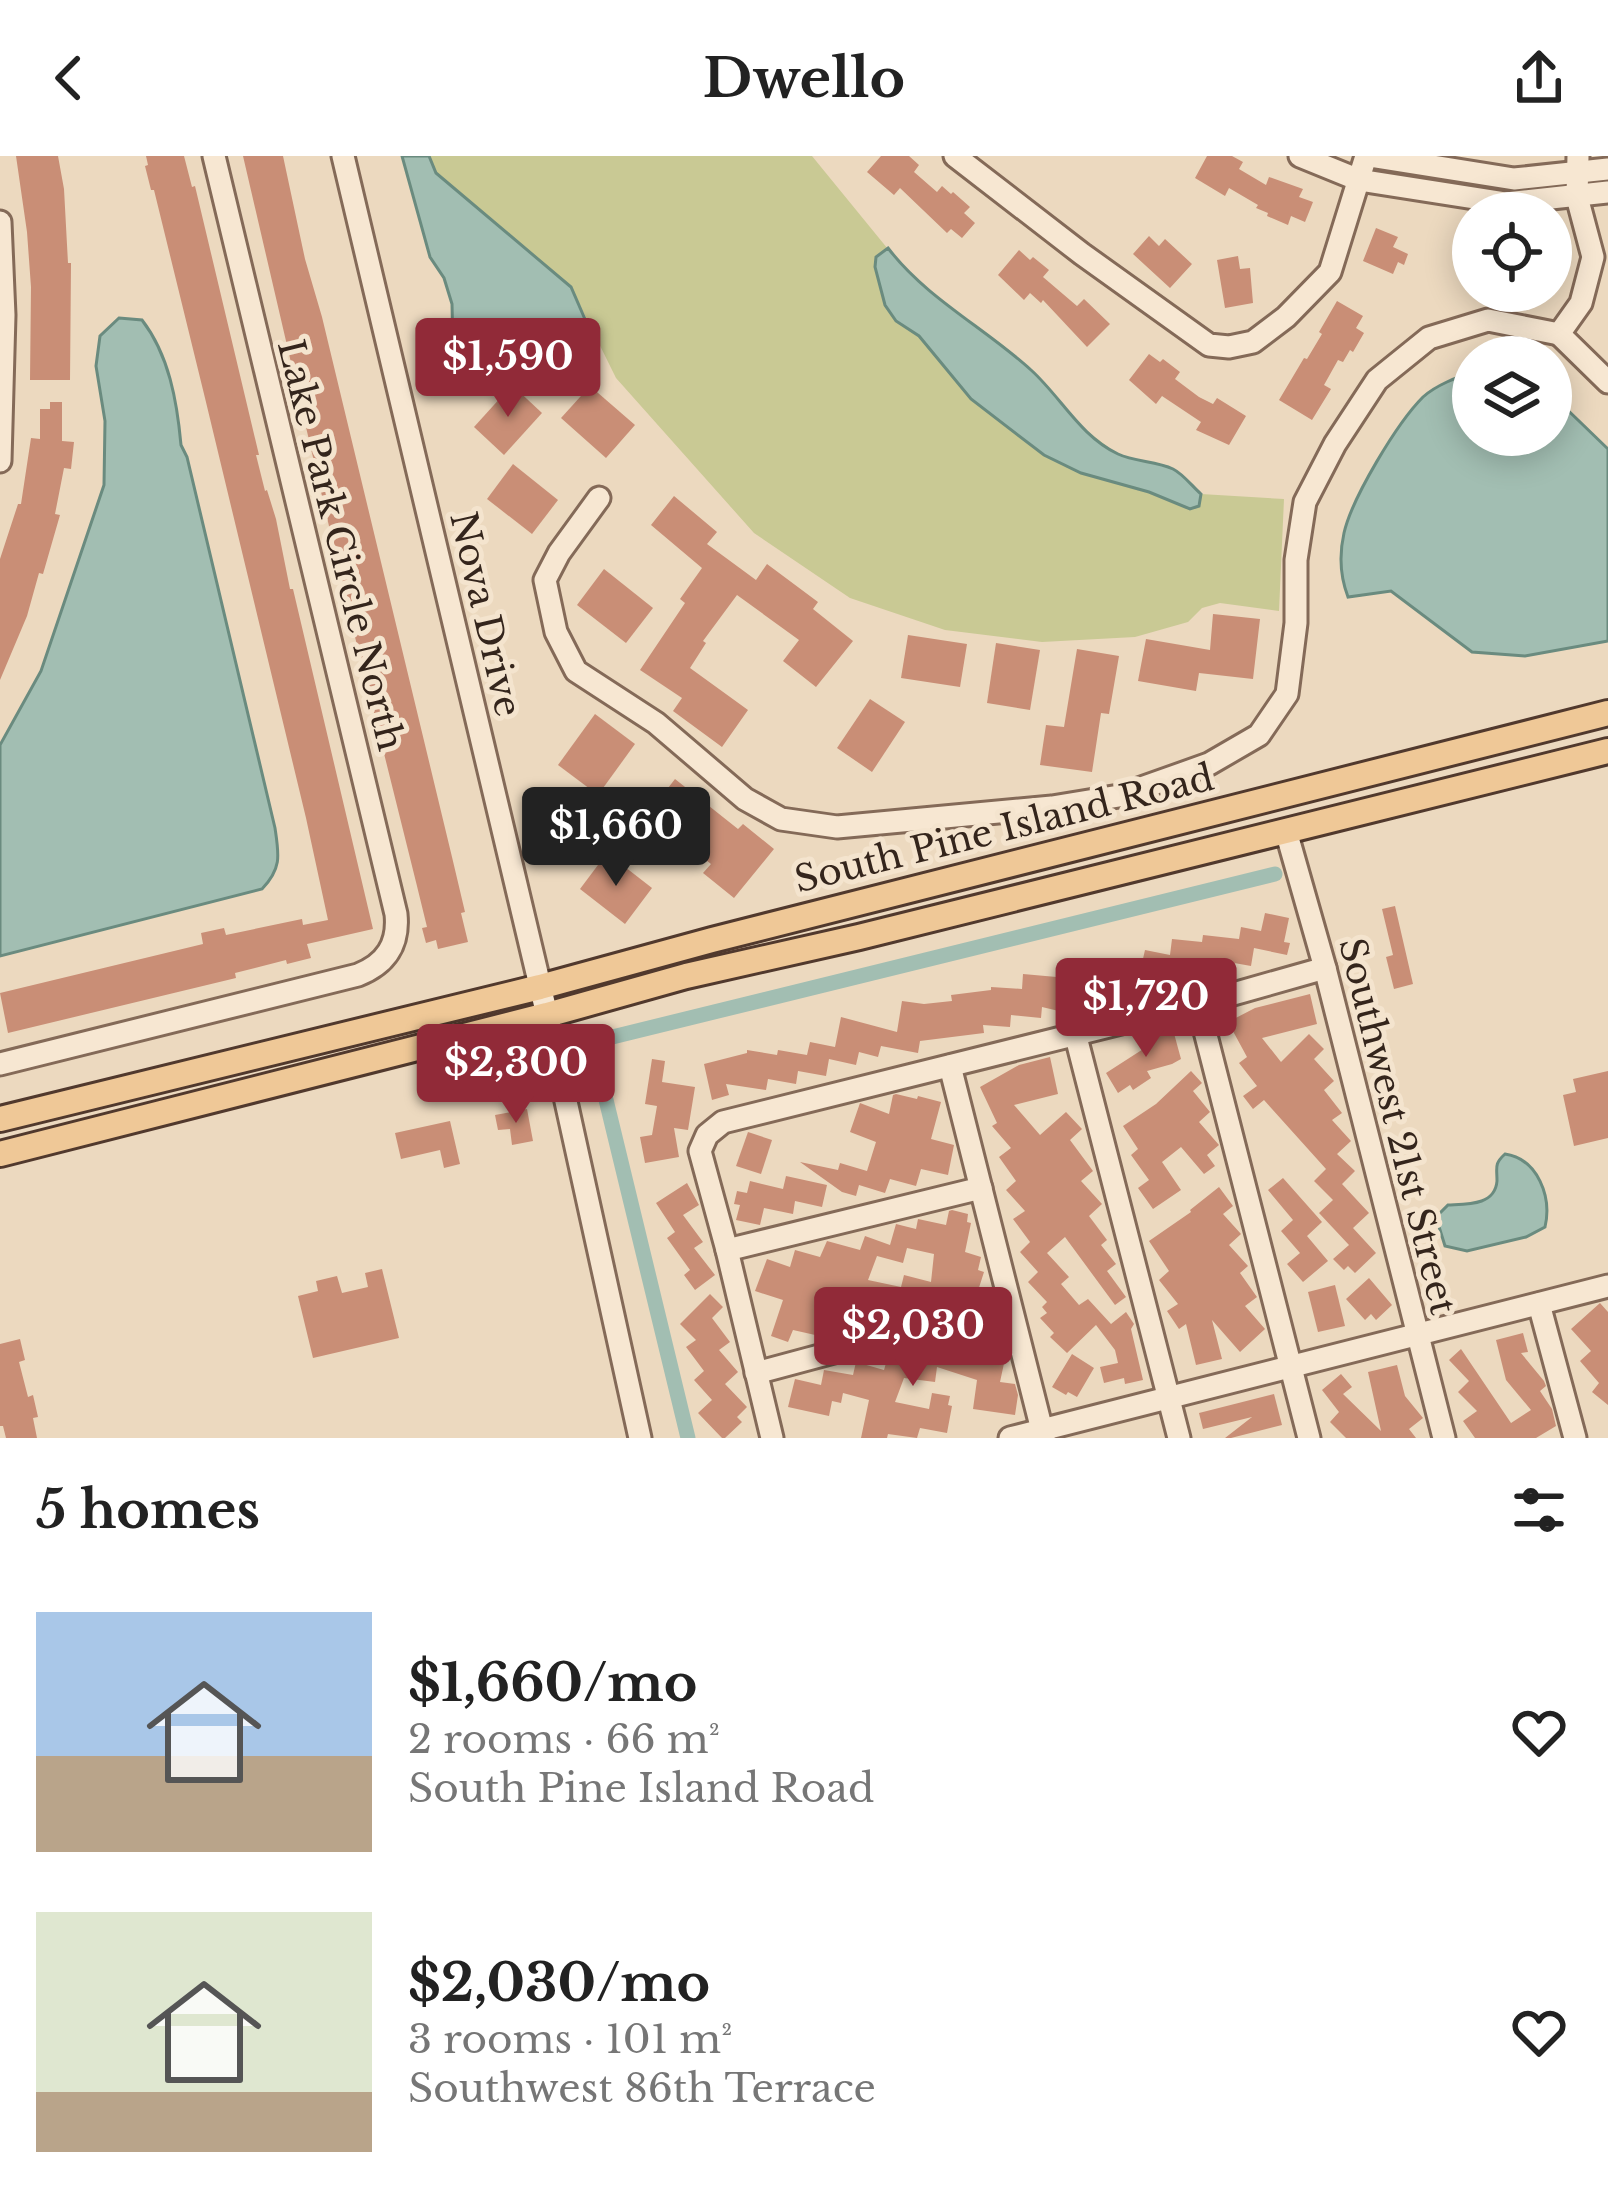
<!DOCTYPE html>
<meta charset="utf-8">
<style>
:root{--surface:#fff;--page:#f2f2f2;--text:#222;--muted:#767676;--accent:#912a38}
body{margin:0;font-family:"Libre Baskerville",serif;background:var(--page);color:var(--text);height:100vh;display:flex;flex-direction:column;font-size:45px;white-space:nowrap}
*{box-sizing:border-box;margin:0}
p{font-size:39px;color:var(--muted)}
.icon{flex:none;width:66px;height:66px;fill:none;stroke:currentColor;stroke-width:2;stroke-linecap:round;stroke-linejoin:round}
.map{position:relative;height:1282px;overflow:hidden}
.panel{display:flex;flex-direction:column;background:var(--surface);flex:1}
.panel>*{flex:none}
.fabs{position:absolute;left:1452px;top:36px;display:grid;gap:24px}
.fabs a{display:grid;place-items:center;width:120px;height:120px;border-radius:50%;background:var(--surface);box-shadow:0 6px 30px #0003;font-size:60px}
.price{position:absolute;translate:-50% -102px;padding:0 27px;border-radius:12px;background:var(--accent);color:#fff;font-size:39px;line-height:78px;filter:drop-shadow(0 3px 6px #0008)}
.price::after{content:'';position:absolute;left:50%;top:72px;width:36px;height:27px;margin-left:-18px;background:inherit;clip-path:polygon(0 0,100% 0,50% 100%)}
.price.on{background:#222;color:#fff}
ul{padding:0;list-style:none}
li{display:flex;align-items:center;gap:36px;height:300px;padding:0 36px}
li span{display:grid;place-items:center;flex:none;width:336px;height:240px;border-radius:0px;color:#555}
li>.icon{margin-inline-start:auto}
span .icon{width:144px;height:144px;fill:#fffc;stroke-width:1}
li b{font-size:51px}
h2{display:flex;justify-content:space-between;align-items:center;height:144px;padding:0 36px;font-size:51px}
header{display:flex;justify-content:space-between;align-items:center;height:156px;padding:0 36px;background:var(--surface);font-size:54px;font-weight:700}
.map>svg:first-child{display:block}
.green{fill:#c9c994}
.water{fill:#a2beb2;stroke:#6a8b7f;stroke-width:3}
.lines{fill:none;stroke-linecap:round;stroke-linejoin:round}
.canal{stroke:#a2beb2;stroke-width:15}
.building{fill:#c98e76;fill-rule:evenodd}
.minor-casing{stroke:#846a58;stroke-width:27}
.major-casing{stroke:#51392d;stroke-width:30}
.minor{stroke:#f7e7d2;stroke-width:21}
.major{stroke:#efc897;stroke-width:24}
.labels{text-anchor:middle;stroke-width:10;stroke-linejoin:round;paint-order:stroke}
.street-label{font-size:36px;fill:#34251c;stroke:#f4e4ce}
</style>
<header><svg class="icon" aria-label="back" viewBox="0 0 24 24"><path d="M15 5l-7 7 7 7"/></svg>Dwello<svg class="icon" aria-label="share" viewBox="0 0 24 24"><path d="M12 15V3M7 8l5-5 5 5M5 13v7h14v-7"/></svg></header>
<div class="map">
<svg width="1608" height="1282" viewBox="0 0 1608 1282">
<rect width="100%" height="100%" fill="#ecd9bf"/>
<!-- green -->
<polygon class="green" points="429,0 812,0 901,109 935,140 1003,189 1038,220 1073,264 1117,298 1175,314 1201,338 1284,343 1279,455 1220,447 1202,452 1188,466 1135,481 1042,486 945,474 850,442 754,377 616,222 571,131 436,17"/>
<!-- water -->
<g class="water">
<polygon points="402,0 429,0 436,17 571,131 594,184 583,184 555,173 478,198 462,200 453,191 452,148 444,122 430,101"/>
<path d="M 888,92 C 926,142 985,172 1031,214 C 1061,241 1080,280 1118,298 C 1135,306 1156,305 1173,313 C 1183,318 1192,330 1201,338 L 1199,350 L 1190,353 L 1149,336 L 1081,317 L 1044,299 L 971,243 L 919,180 L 896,165 L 885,149 L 875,111 L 876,101 Z"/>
<path d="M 119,162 L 142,164 C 169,199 177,245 181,289 L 187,301 L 275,672 C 279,699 282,712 262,733 L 0,800 L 0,589 L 41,515 L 104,329 L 105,265 L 96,210 L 100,180 Z"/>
<path d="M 1473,217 L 1473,279 L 1551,279 L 1551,238 L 1608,293 L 1608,485 L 1525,500 L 1472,496 L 1391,435 L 1348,441 C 1340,420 1339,399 1344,377 C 1352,342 1397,267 1423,241 C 1435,230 1458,220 1473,217 Z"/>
<path d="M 1505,998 C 1538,1003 1552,1041 1545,1071 L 1526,1081 L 1467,1095 L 1445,1090 L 1436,1061 L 1448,1049 C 1466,1048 1495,1050 1497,1025 C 1497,1011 1494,1008 1505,998 Z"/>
</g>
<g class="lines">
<!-- canal -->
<polyline class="canal" points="688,1282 592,886 1275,718"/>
</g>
<!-- building -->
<g class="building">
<polygon points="16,0 58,0 64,33 68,107 71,107 70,224 30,224 31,131 27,76"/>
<polygon points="146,0 184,0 192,31 195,30 259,299 256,299 265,335 267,334 276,363 290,433 293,433 373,773 307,788 311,802 287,808 286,804 235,817 236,822 8,877 0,837 203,788 201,777 224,772 226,779 302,763 303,769 328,764 306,662 205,242 154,34 151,34 145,10 148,9"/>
<polygon points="243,0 283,0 305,103 322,161 452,701 465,756 461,757 468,786 438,793 436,784 426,787 422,772 427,771 416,726 352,469"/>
<polygon points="881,0 909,0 919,9 914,16 937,36 942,30 951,38 953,36 970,51 964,57 975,67 962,82 951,73 947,77 900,32 894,39 867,16"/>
<polygon points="1207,0 1232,0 1243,6 1239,13 1266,29 1269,21 1303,33 1299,41 1313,46 1305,66 1291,60 1288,69 1267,60 1268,57 1256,52 1258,49 1229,32 1225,40 1195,22"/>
<polygon points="1376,72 1398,81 1393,91 1408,98 1404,109 1398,106 1393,118 1363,105"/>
<polygon points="1149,80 1159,90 1165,83 1192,108 1170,132 1133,98"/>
<polygon points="1019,94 1030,104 1033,101 1049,114 1043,121 1077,150 1084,143 1110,168 1087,191 1043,144 1041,147 1030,137 1024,144 998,119"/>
<polygon points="1238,100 1240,113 1250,112 1253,147 1225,152 1217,104"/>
<polygon points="1337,145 1363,160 1356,172 1364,177 1353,196 1350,194 1343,206 1338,204 1324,229 1331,233 1312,264 1279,244 1304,202 1307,203 1322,178 1319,176"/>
<polygon points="1149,198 1160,206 1163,203 1180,216 1175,223 1199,241 1213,248 1217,242 1246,260 1229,289 1196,274 1201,266 1162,240 1156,248 1129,224"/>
<polygon points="512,229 542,257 504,299 474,271"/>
<polygon points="590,230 635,269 606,302 561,262"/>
<polygon points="50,246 62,246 62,285 74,286 71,313 64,312 55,358 60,359 43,418 39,417 27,460 0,524 0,403 18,348 21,348 31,282 40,283 40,253 50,253"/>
<polygon points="513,308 558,344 532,378 487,343"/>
<polygon points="674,340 717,376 707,388 756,424 767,408 818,446 813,453 853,485 816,531 783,505 799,484 737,439 703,485 706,487 690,512 748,554 722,591 673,555 682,542 640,514 685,447 680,443 702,412 651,369"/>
<polygon points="604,413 653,452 626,487 577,449"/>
<polygon points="1213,458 1260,463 1253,523 1199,517 1196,535 1138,525 1146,483 1210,494"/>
<polygon points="908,479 967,488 960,531 901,522"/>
<polygon points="996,487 1040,494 1030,554 987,547"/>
<polygon points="1077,493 1119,500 1109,558 1101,557 1092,616 1040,609 1046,569 1064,571"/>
<polygon points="870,543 905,566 872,616 837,592"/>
<polygon points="595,558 635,588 598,639 558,609"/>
<polygon points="675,623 738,673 743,668 774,693 734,742 703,717 711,708 648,658"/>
<polygon points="607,697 652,732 625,768 580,733"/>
<polygon points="1395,750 1413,828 1394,833 1386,801 1393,799 1382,753"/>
<polygon points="1265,757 1289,762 1284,786 1290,787 1287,799 1254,792 1251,810 1223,805 1222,819 1195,816 1194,821 1162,819 1159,832 1134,827 1132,839 1101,835 1098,849 1066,843 1063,856 1042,851 1041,862 1011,859 1010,871 983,869 984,877 920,885 918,897 881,890 878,901 859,896 856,909 829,903 826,920 798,915 796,928 768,923 766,934 726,928 729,939 712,944 704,908 747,897 747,894 777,899 778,894 807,899 810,886 835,891 841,861 897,876 902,845 924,848 952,845 951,839 991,834 991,831 1022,833 1023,818 1079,823 1082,808 1111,813 1113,803 1142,807 1145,794 1170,799 1172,783 1202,786 1203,779 1239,783 1241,771 1261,775"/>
<polygon points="1310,838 1317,868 1262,882 1281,906 1309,878 1324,893 1314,903 1334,925 1324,934 1342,957 1332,964 1351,985 1337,998 1355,1015 1342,1028 1369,1057 1353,1072 1376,1097 1355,1117 1348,1110 1344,1114 1333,1103 1349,1089 1319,1057 1333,1044 1314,1025 1326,1013 1264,944 1253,953 1243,940 1257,930 1239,907 1247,901 1228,866 1255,852"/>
<polygon points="1172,870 1181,903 1172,908 1147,915 1151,922 1133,934 1130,929 1118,937 1106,917 1151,888 1148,876"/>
<polygon points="1050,901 1058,938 1014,949 1040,979 1066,956 1082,973 1070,984 1093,1015 1081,1025 1102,1048 1089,1060 1107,1084 1101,1089 1116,1108 1107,1115 1126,1141 1115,1149 1065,1081 1047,1097 1069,1121 1061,1128 1079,1149 1088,1143 1111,1168 1126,1156 1134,1168 1131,1173 1143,1224 1125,1228 1124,1222 1104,1227 1100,1211 1118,1207 1115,1194 1096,1169 1067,1197 1050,1181 1054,1177 1040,1162 1047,1157 1042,1151 1047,1146 1028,1126 1038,1116 1020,1096 1030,1086 1013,1063 1025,1055 1006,1034 1016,1025 999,1001 1011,992 992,970 997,967 980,931 1019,909"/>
<polygon points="652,903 665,905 662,926 695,931 688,974 674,972 679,1001 645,1007 640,981 652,979 657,950 645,948"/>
<polygon points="1191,915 1202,927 1193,935 1210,956 1199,966 1219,989 1207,999 1215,1010 1204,1018 1181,991 1162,1006 1181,1034 1153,1053 1138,1032 1149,1024 1131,999 1138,993 1123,970 1156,948"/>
<polygon points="1608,915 1608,982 1574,990 1563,939 1576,936 1573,923"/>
<polygon points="896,938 917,943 918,940 941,946 931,983 954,989 948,1019 921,1013 916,1030 890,1023 885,1037 859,1029 856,1040 842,1036 800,1006 838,1014 840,1007 867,1015 876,986 850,976 860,947 889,958 893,939"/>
<polygon points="527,953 533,985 512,989 510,973 498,974 495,959"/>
<polygon points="450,965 460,1008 444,1012 440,994 401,1003 395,977"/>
<polygon points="748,976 772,984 761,1018 736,1010"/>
<polygon points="786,1020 827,1029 822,1051 795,1045 793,1058 764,1052 760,1069 736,1064 740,1049 734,1048 737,1035 747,1037 750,1025 783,1033"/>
<polygon points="1283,1022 1322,1066 1307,1080 1328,1105 1303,1126 1287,1108 1300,1097 1281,1075 1293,1064 1268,1034"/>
<polygon points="687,1027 699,1049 683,1059 703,1086 694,1092 715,1119 695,1134 684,1119 690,1114 667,1082 675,1076 656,1047"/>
<polygon points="1219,1031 1233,1050 1223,1058 1241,1078 1229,1089 1248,1110 1240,1117 1257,1141 1245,1150 1265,1173 1240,1196 1212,1164 1222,1203 1196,1209 1186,1168 1179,1173 1167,1155 1178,1148 1159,1124 1169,1115 1149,1085 1191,1056 1190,1054"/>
<path d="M 952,1054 L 968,1058 L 967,1066 L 971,1067 L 965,1096 L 981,1101 L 978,1114 L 984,1116 L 976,1141 L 954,1134 L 953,1145 L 921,1141 L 919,1149 L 912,1147 L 910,1154 L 891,1149 L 889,1163 L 857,1156 L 854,1172 L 827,1168 L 824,1181 L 793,1174 L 788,1186 L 771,1180 L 783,1144 L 755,1135 L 767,1103 L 790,1111 L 795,1094 L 820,1101 L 827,1085 L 860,1094 L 865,1080 L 890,1089 L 896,1068 L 916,1073 L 918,1063 L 946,1069 L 949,1055 ZM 907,1092 L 934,1098 L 931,1126 L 904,1119 L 901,1131 L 868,1124 L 877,1100 L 903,1107 Z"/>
<polygon points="382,1113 399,1182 313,1202 298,1140 318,1135 316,1125 337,1120 342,1137 368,1131 365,1117"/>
<polygon points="1369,1122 1392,1149 1376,1164 1371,1158 1365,1164 1346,1143"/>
<polygon points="1335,1129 1345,1170 1318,1176 1308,1136"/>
<polygon points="710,1138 723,1151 712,1162 730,1186 719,1194 738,1216 725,1228 747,1251 737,1261 742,1266 725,1282 722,1282 698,1257 712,1244 694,1224 704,1215 686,1191 696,1184 680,1168"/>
<polygon points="1600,1147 1608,1156 1608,1249 1592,1236 1599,1227 1580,1205 1591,1195 1571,1173"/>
<polygon points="981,1177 1003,1182 1000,1197 1006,1198 1000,1226 1015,1228 1018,1239 1015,1259 973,1253 977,1224 937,1211 935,1226 904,1222 895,1246 929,1253 932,1237 950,1240 948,1249 952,1250 947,1277 920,1272 917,1282 888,1278 887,1282 861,1282 869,1244 843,1237 841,1247 832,1245 829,1260 788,1251 795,1223 821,1229 824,1214 853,1219 856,1206 884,1214 889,1197 914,1206 916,1194 946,1199 951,1182 978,1190"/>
<polygon points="1523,1177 1528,1196 1521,1197 1544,1225 1546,1230 1540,1235 1552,1253 1556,1270 1536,1282 1475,1282 1463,1265 1477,1255 1458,1236 1469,1225 1449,1204 1461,1193 1511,1267 1531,1254 1506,1224 1496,1184"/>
<polygon points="20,1183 25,1204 19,1206 28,1241 33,1239 38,1261 33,1262 37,1282 6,1282 3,1270 0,1270 0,1188"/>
<polygon points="1072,1198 1094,1212 1077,1241 1068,1236 1066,1239 1052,1231"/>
<polygon points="1397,1209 1405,1240 1423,1262 1409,1273 1416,1282 1346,1282 1330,1266 1339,1256 1322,1234 1341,1218 1352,1231 1343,1238 1381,1275 1368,1216"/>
<polygon points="1274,1238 1282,1269 1231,1282 1225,1282 1252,1261 1203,1273 1199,1257"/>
</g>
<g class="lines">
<defs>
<g id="minor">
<polyline points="343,0 547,859 640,1282"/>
<polyline points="955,0 1082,98 1209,189 1229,191 1253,186 1286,161 1330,116 1366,0"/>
<polyline points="1300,0 1359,24 1506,47 1608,36"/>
<polyline points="1369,0 1514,23 1608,13"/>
<polyline points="0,66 4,159 0,305"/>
<polyline points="1559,178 1581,147 1593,101 1577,41 1578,0"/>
<polyline points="1559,178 1608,226"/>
<polyline points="599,342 559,397 545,424 556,476 576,515 656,567 745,643 781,663 837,671 1052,651 1119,640 1209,608 1259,579 1287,538 1296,467 1296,404 1305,346 1335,288 1377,224 1429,182 1488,164 1559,178"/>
<polyline points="1286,675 1325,812 1444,1282"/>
<polyline points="1198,848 1309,1282"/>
<polyline points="1075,877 1179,1282"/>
<path d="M 0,908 L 358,819 C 386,808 399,788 396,758 L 214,0"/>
<polyline points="950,910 1044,1282"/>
<polyline points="727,1094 981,1032"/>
<polyline points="1539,1148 1575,1282"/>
<polyline points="756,1217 1009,1149"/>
<polyline points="772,1282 727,1094 700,995 707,979 723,966 1198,848 1325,812"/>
<polyline points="1010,1282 1608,1130"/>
</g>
<g id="major">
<polyline points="0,963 540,831 712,784 1608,557"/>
<polyline points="0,998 547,859 686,820 859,781 1608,595"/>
</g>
</defs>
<!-- minor casing -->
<use href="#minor" class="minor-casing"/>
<!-- major casing -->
<use href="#major" class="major-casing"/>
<!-- minor -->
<use href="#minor" class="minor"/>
<!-- major -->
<use href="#major" class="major"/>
</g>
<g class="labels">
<!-- street labels -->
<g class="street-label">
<text transform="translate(341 389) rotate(76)" y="13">Lake Park Circle North</text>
<text transform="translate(486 458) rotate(77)" y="13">Nova Drive</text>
<text transform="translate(1004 672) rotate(-14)" y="13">South Pine Island Road</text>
<text transform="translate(1398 970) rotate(76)" y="13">Southwest 21st Street</text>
</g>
</g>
</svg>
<div class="fabs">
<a><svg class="icon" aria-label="locate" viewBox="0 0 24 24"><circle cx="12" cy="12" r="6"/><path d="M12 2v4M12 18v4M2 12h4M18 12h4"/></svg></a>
<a><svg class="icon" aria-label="layers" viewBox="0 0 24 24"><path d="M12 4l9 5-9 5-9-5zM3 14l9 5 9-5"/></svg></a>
</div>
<b class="price" style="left:508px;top:264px">$1,590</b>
<b class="price on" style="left:616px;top:733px">$1,660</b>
<b class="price" style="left:1146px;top:904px">$1,720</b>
<b class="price" style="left:516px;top:970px">$2,300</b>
<b class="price" style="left:913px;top:1233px">$2,030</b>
</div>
<section class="panel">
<h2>5 homes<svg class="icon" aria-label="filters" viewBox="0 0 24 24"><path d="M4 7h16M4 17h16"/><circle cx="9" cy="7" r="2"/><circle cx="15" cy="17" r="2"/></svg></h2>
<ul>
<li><span style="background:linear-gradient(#a9c7e8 60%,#b9a48a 0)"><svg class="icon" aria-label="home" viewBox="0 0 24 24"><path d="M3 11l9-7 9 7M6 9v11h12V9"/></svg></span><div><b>$1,660/mo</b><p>2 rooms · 66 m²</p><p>South Pine Island Road</p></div><svg class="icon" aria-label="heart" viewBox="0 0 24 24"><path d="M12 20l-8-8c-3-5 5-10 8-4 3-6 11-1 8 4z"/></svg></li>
<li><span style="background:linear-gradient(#dfe7d0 75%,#b9a48a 0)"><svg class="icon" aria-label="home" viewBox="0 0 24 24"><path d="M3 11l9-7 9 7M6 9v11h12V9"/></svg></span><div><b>$2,030/mo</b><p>3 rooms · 101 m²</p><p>Southwest 86th Terrace</p></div><svg class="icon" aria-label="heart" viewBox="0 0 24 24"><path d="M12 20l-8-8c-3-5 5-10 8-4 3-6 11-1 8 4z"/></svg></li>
</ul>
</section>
